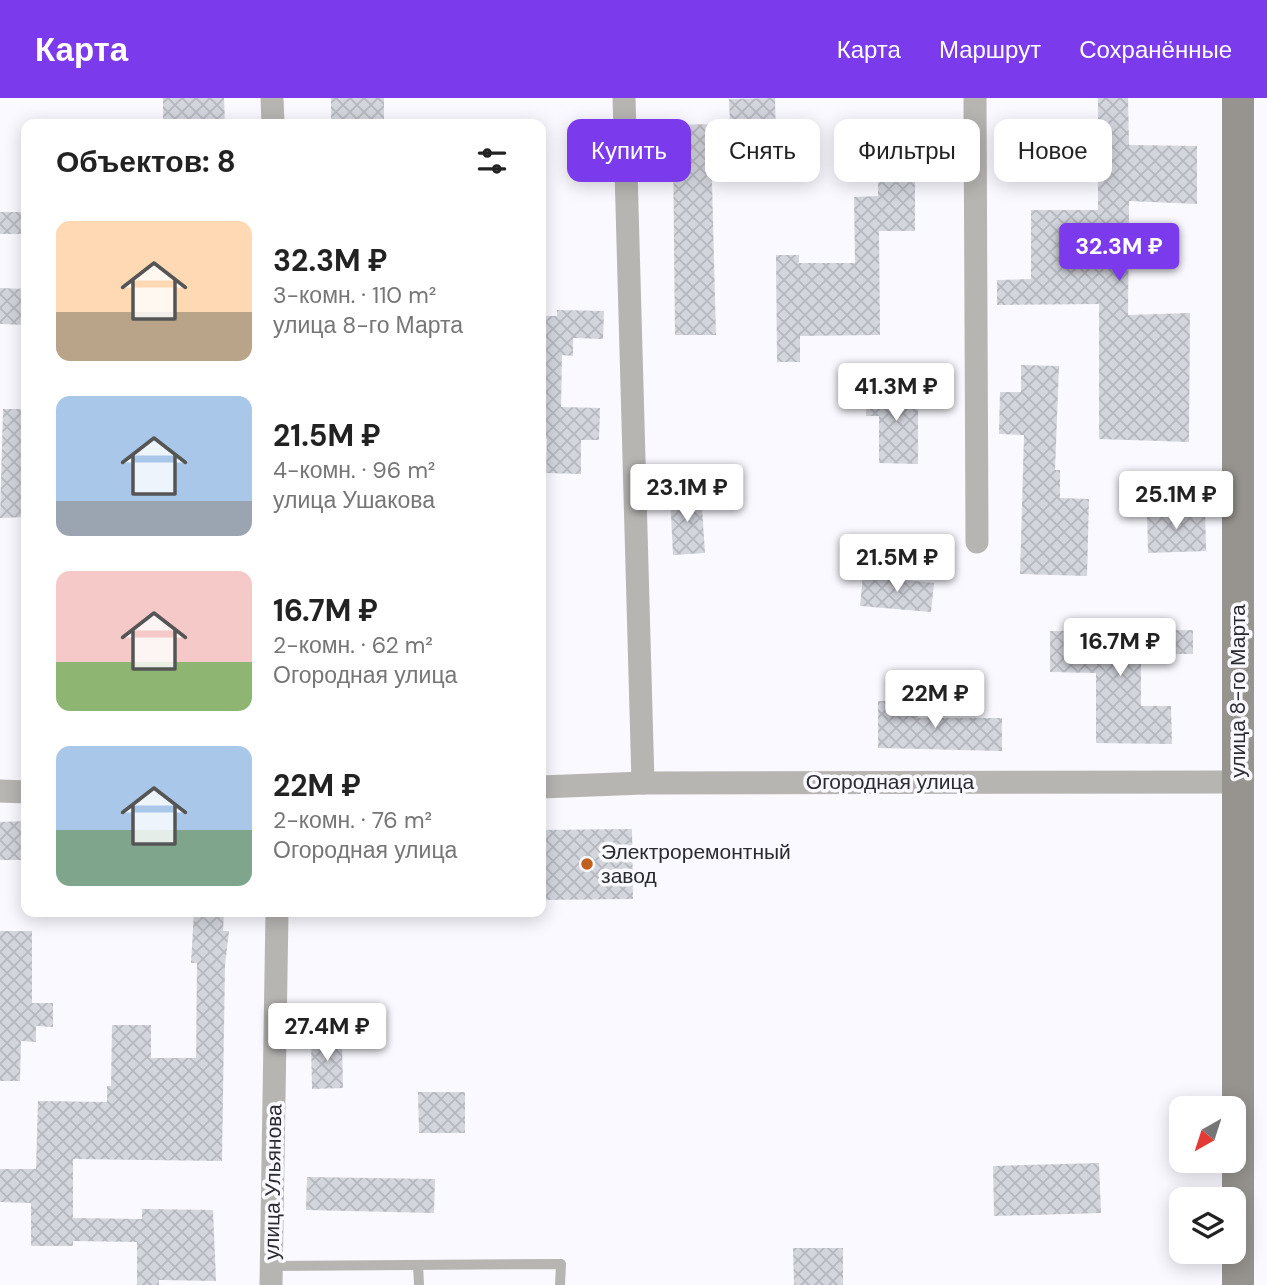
<!DOCTYPE html>
<html lang="ru">
<meta charset="utf-8">
<style>
:root{--surface:#fff;--page:#f6f6f6;--text:#222;--muted:#767676;--accent:#7c3aed}
body{margin:0;font-family:"DM Sans",sans-serif;background:var(--page);color:var(--text);height:100vh;display:flex;flex-direction:column;font-size:26px;white-space:nowrap}
*{box-sizing:border-box;margin:0}
p{font-size:23px;color:var(--muted)}
.icon{flex:none;width:38px;height:38px;fill:none;stroke:currentColor;stroke-width:2;stroke-linecap:round;stroke-linejoin:round}
.map{position:relative;flex:1;overflow:hidden}
.drawer{position:absolute;left:21px;top:21px;width:525px;height:798px;display:flex;flex-direction:column;background:var(--surface);border-radius:14px;box-shadow:0 4px 18px #0003}
.drawer>*{flex:none}
.guide{position:absolute;left:567px;top:21px;width:595px;height:63px;display:flex;gap:14px}
.needle{width:46px;rotate:219deg}
.fabs{position:absolute;left:1169px;top:998px;display:grid;gap:14px}
.fabs a{display:grid;place-items:center;width:77px;height:77px;border-radius:14px;background:var(--surface);box-shadow:0 4px 18px #0003;font-size:35px}
.price{position:absolute;translate:-50% -60px;padding:0 16px;border-radius:7px;background:#fff;color:#222;font-size:23px;line-height:46px;filter:drop-shadow(0 2px 4px #0008)}
.price::after{content:'';position:absolute;left:50%;top:42px;width:21px;height:16px;margin-left:-10px;background:inherit;clip-path:polygon(0 0,100% 0,50% 100%)}
.price.selected{background:var(--accent);color:#fff}
ul{padding:0;list-style:none}
li{display:flex;align-items:center;gap:21px;height:175px;padding:0 35px}
li span{display:grid;place-items:center;flex:none;width:196px;height:140px;border-radius:14px;color:#555}
li>.icon{margin-inline-start:auto}
span .icon{width:84px;height:84px;fill:#fffc;stroke-width:1}
li b{font-size:30px}
h2{display:flex;justify-content:space-between;align-items:center;height:84px;padding:0 35px;font-size:30px}
.chip{padding:0 24px;border-radius:14px;background:var(--surface);box-shadow:0 4px 18px #0003;font-size:24px;line-height:63px}
.chip.selected{background:var(--accent);color:#fff}
header{display:flex;align-items:center;gap:42px;box-sizing:border-box;height:98px;padding:0 35px;background:var(--accent);color:#fff}
header strong{font-size:33px}
nav{display:flex;gap:38px;margin-inline-start:auto;font-size:24px}
.map>svg:first-child{display:block}
.building{fill:url(#building-cross-hatch)}
.lines{fill:none;stroke-linecap:round;stroke-linejoin:round}
.lane{stroke:#b7b5b2;stroke-width:10}
.street{stroke:#b7b5b2;stroke-width:23}
.secondary{stroke:#97948f;stroke-width:32}
.poi-dot{fill:#c0601e;stroke:#f9f9ff;stroke-width:2.5}
.labels{text-anchor:middle;stroke-width:7;stroke-linejoin:round;paint-order:stroke}
.street-label{font-size:21px;fill:#2a2b2e;stroke:#f9f9ff}
.poi-label{font-size:21px;fill:#2a2b2e;stroke:#f9f9ff;text-anchor:start}
</style>
<header>
<strong>Карта</strong>
<nav><a>Карта</a><a>Маршрут</a><a>Сохранённые</a></nav>
</header>
<div class="map">
<svg width="1267" height="1187" viewBox="0 0 1267 1187">
<defs>
<pattern id="building-cross-hatch" width="8" height="8" patternUnits="userSpaceOnUse" patternTransform="scale(1.75)"><rect width="8" height="8" fill="#d4d6de"/><path d="M0 0l8 8M0 8l8-8" fill="none" stroke="#b6b8bf"/></pattern>
</defs>
<rect width="100%" height="100%" fill="#f9f9ff"/>
<!-- building -->
<g class="building">
<polygon points="163,0 224,0 225,26 163,26"/>
<rect x="331" y="0" width="53" height="26"/>
<polygon points="775,0 776,45 711,46 716,237 675,237 673,47 655,47 654,27 730,26 729,1"/>
<polygon points="1098,0 1128,0 1129,47 1197,48 1197,106 1129,103 1128,217 1190,215 1189,344 1099,341 1099,206 997,207 997,182 1031,181 1031,112 1098,112"/>
<polygon points="878,60 915,60 915,133 879,133 880,237 800,238 800,264 777,264 776,157 799,157 799,165 855,165 854,99 878,98"/>
<rect x="0" y="114" width="26" height="22"/>
<polygon points="0,190 26,191 26,227 0,226"/>
<polygon points="557,212 604,213 603,241 573,240 573,258 562,257 561,309 600,310 599,342 581,342 581,376 546,375 547,341 541,341 541,218 557,218"/>
<polygon points="1021,267 1059,268 1055,372 1060,372 1060,400 1089,401 1087,478 1020,476 1024,337 999,336 1000,294 1021,294"/>
<polygon points="867,289 918,290 918,366 879,365 879,318 866,318"/>
<polygon points="3,311 26,311 26,419 0,420"/>
<polygon points="701,395 705,455 673,457 670,397"/>
<polygon points="1205,411 1206,453 1148,455 1147,412"/>
<polygon points="863,478 934,485 931,514 860,508"/>
<polygon points="1193,532 1193,556 1141,556 1141,608 1171,608 1172,646 1096,645 1096,575 1050,574 1050,533"/>
<polygon points="878,603 918,603 918,620 1002,620 1002,653 878,650"/>
<polygon points="26,723 26,762 0,762 0,724"/>
<polygon points="632,731 633,801 541,802 541,732"/>
<polygon points="194,814 224,814 223,833 229,833 225,867 222,1063 73,1061 73,1120 142,1121 142,1111 213,1112 216,1183 159,1182 159,1187 137,1187 137,1144 73,1143 73,1148 31,1148 31,1105 0,1104 0,1071 36,1071 38,1003 107,1004 107,988 111,988 112,927 151,927 151,960 196,960 197,865 191,865"/>
<polygon points="0,833 32,833 32,905 53,905 53,929 36,928 36,944 21,943 20,983 0,983"/>
<polygon points="342,940 343,990 312,991 311,941"/>
<polygon points="418,994 465,994 465,1035 419,1035"/>
<polygon points="1099,1065 1101,1115 994,1118 993,1068"/>
<polygon points="307,1079 435,1081 434,1115 306,1112"/>
<polygon points="793,1150 843,1150 843,1187 794,1187"/>
</g>
<g class="lines">
<!-- lane -->
<g class="lane">
<polyline points="418,1167 419,1187"/>
<polyline points="271,1168 561,1166 560,1187"/>
</g>
<!-- street -->
<g class="street">
<polyline points="272,0 273,26"/>
<polyline points="624,0 643,685"/>
<polyline points="975,0 977,444"/>
<polyline points="541,689 643,685 1238,684"/>
<polyline points="0,693 26,694"/>
<polyline points="271,1187 277,814"/>
</g>
<!-- secondary -->
<polyline class="secondary" points="1238,0 1238,1187"/>
</g>
<!-- markers -->
<circle class="poi-dot" cx="587" cy="766" r="7"/>
<g class="labels">
<!-- street labels -->
<g class="street-label">
<text transform="translate(1238 593) rotate(-90)" y="7">улица 8-го Марта</text>
<text x="890" y="691">Огородная улица</text>
<text transform="translate(273 1084) rotate(-89)" y="7">улица Ульянова</text>
</g>
<!-- poi labels -->
<g class="poi-label">
<text x="601" y="761">Электроремонтный<tspan x="601" dy="24">завод</tspan></text>
</g>
</g>
</svg>
<div class="fabs">
<a><svg class="needle" viewBox="-14 -14 28 28"><path d="M0-13l5 13h-10z" fill="#e53935"/><path d="M0 13l5-13h-10z" fill="#767676"/></svg></a>
<a><svg class="icon" aria-label="layers" viewBox="0 0 24 24"><path d="M12 4l9 5-9 5-9-5zM3 14l9 5 9-5"/></svg></a>
</div>
<b class="price selected" style="left:1119px;top:185px">32.3M ₽</b>
<b class="price" style="left:896px;top:325px">41.3M ₽</b>
<b class="price" style="left:687px;top:426px">23.1M ₽</b>
<b class="price" style="left:1176px;top:433px">25.1M ₽</b>
<b class="price" style="left:897px;top:496px">21.5M ₽</b>
<b class="price" style="left:1120px;top:580px">16.7M ₽</b>
<b class="price" style="left:935px;top:632px">22M ₽</b>
<b class="price" style="left:327px;top:965px">27.4M ₽</b>
<div class="guide">
<a class="chip selected">Купить</a>
<a class="chip">Снять</a>
<a class="chip">Фильтры</a>
<a class="chip">Новое</a>
</div>
<section class="drawer">
<h2>Объектов: 8<svg class="icon" aria-label="filters" viewBox="0 0 24 24"><path d="M4 7h16M4 17h16"/><circle cx="9" cy="7" r="2"/><circle cx="15" cy="17" r="2"/></svg></h2>
<ul>
<li><span style="background:linear-gradient(#ffd9b3 65%,#b9a48a 0)"><svg class="icon" aria-label="home" viewBox="0 0 24 24"><path d="M3 11l9-7 9 7M6 9v11h12V9"/></svg></span><div><b>32.3M ₽</b><p>3-комн. · 110 m²</p><p>улица 8-го Марта</p></div></li>
<li><span style="background:linear-gradient(#a9c7e8 75%,#9aa5b1 0)"><svg class="icon" aria-label="home" viewBox="0 0 24 24"><path d="M3 11l9-7 9 7M6 9v11h12V9"/></svg></span><div><b>21.5M ₽</b><p>4-комн. · 96 m²</p><p>улица Ушакова</p></div></li>
<li><span style="background:linear-gradient(#f6c9c9 65%,#8fb573 0)"><svg class="icon" aria-label="home" viewBox="0 0 24 24"><path d="M3 11l9-7 9 7M6 9v11h12V9"/></svg></span><div><b>16.7M ₽</b><p>2-комн. · 62 m²</p><p>Огородная улица</p></div></li>
<li><span style="background:linear-gradient(#a9c7e8 60%,#7fa58c 0)"><svg class="icon" aria-label="home" viewBox="0 0 24 24"><path d="M3 11l9-7 9 7M6 9v11h12V9"/></svg></span><div><b>22M ₽</b><p>2-комн. · 76 m²</p><p>Огородная улица</p></div></li>
</ul>
</section>
</div>
